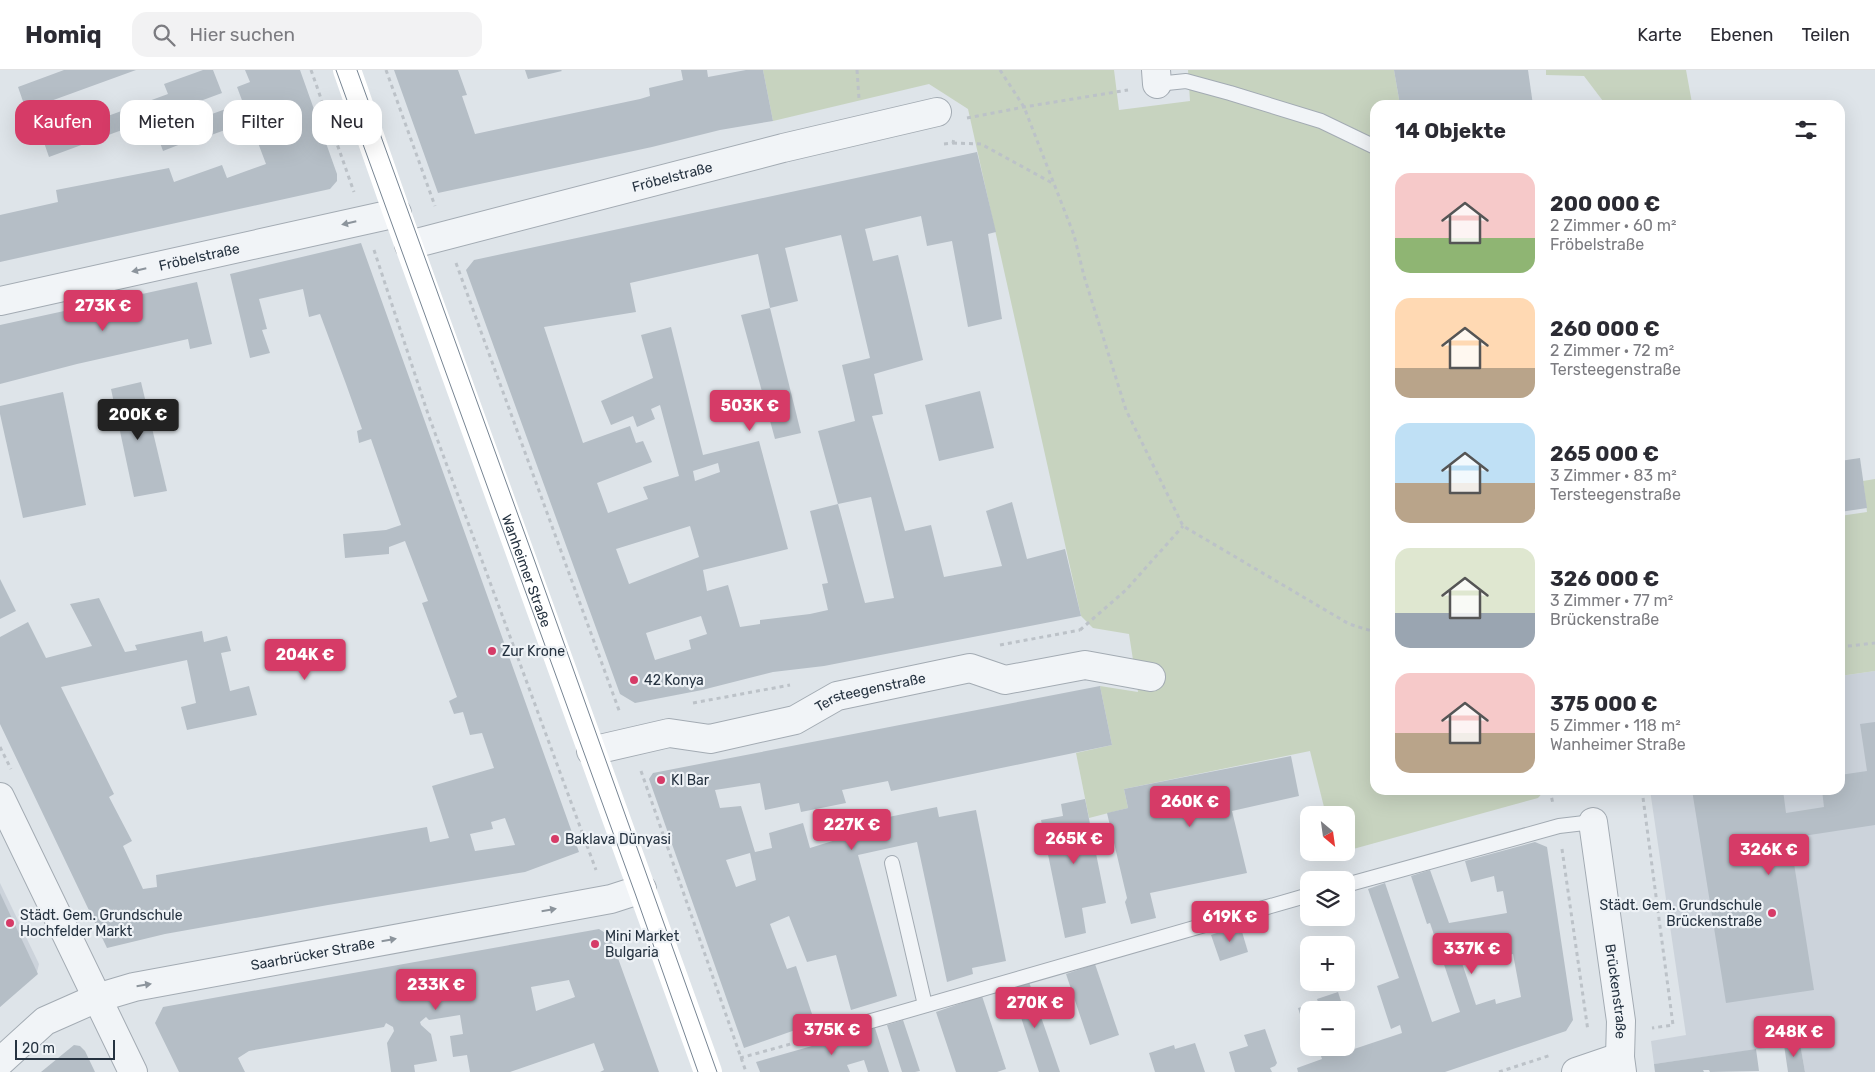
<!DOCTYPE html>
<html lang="de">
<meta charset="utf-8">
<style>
:root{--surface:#fff;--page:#f2f2f3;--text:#2b2b33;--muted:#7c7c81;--line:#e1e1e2;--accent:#d63b67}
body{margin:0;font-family:Rubik,sans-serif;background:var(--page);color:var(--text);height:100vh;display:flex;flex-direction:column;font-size:19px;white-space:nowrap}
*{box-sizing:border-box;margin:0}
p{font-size:16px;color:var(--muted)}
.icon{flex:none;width:28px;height:28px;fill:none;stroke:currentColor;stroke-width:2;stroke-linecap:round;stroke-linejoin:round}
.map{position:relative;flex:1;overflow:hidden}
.details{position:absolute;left:1370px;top:30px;width:475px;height:695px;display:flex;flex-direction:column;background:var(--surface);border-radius:15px;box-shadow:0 5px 20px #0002}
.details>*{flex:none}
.hud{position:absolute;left:15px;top:30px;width:475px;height:45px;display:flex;gap:10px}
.needle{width:32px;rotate:151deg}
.tools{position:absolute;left:1300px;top:736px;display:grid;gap:10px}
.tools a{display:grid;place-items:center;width:55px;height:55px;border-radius:10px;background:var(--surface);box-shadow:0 5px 20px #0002;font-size:25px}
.scale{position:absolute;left:15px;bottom:12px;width:100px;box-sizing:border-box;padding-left:5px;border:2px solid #263341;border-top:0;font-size:14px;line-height:18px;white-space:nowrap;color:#263341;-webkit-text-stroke:4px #eef2f6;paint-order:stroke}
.price{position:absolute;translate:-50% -42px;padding:0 11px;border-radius:5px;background:var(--accent);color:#fff;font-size:16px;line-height:32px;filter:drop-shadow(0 1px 2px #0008)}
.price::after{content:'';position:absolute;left:50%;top:30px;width:15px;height:11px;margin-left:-8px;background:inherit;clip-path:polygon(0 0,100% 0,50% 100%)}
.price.current{background:#222;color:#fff}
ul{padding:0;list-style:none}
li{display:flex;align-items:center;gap:15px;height:125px;padding:0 25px}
li span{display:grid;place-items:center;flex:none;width:140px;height:100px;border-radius:15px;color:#555}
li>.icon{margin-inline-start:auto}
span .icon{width:60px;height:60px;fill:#fffc;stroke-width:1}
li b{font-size:21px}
h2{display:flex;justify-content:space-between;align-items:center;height:60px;padding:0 25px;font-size:21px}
.pill{padding:0 18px;border-radius:15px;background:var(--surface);box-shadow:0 5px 20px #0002;font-size:18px;line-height:45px}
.pill.current{background:var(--accent);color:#fff}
header{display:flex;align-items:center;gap:30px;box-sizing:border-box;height:70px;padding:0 25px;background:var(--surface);border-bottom:1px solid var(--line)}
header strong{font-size:24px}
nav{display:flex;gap:28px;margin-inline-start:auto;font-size:18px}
.search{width:350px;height:45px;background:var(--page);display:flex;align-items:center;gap:12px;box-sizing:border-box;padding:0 18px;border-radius:15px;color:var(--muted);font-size:19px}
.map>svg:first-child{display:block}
.built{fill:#ccd3db}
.green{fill:#c7d3bf}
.building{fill:#b5bec6;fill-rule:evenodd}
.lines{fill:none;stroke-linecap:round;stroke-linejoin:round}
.lane-casing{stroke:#a3abb3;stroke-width:16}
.street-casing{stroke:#a3abb3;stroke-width:30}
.path{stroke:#bcc2c8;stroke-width:3;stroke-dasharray:4 4;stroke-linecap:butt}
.lane{stroke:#f1f4f7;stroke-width:14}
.street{stroke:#f1f4f7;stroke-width:28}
.secondary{stroke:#fff;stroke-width:28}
.tram{stroke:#778593;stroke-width:1}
.oneway{fill:#8c949c}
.poi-dot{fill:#d63b67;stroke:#eef2f6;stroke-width:2}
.labels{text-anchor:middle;stroke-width:4.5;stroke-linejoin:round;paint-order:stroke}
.street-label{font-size:14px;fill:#263341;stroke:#eef2f6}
.poi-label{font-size:14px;fill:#263341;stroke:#eef2f6;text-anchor:start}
</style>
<header>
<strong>Homiq</strong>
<div class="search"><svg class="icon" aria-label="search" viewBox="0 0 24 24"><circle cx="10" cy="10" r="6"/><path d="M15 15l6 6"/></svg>Hier suchen</div>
<nav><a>Karte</a><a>Ebenen</a><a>Teilen</a></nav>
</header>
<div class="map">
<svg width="1875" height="1002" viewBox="0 0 1875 1002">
<rect width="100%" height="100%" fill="#dee4e9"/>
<!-- built -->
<g class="built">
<polygon points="1875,601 1875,1002 1805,1002 1800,973 1654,994 1651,971 1686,965 1650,720 1840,720 1840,606"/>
<polygon points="0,813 39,894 37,902 0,937"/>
</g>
<!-- green -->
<g class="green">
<polygon points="763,0 1114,0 1119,40 1190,31 1188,0 1394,0 1400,35 1375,35 1375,720 1545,720 1538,728 1346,781 1346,745 1326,745 1310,681 1124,719 1128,738 1089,748 1076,683 1112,675 1100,616 1138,622 1129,564 1093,558 1081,546 968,39 929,14 773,51"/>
<polygon points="1546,0 1686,0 1692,33 1678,35 1606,35 1584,6 1546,5"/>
<polygon points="1875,409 1875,601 1840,606 1840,446 1867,442 1863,411"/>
</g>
<!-- building -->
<g class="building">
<polygon points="64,0 136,0 26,40 18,17"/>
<polygon points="203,0 213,0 222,23 49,87 41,64 51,60 53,66 168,24 164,14"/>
<polygon points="245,0 300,0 337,104 337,111 330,119 0,192 0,145 58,132 56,120 169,98 174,112 222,95 227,108 266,94 237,17 250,12"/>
<polygon points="394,0 458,0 467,25 462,26 475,64 640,29 650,26 649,18 683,10 681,0 707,0 708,7 746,0 763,0 773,51 720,60 652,77 438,123"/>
<polygon points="525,0 561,0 562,1 528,9"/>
<polygon points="1394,0 1528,0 1533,35 1400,35"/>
<polygon points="234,36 240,53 224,59 225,60 192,72 191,70 163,81 154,56 185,46 187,53"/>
<path d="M 977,82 L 996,162 L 988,164 L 1002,249 L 968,257 L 952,171 L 927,176 L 921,146 L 865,159 L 873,191 L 898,185 L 923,290 L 874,304 L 883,344 L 872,346 L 905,461 L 931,455 L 944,507 L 1002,496 L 986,441 L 1012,432 L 1027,489 L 1065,479 L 1081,546 L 824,596 L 773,602 L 702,620 L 635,633 L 620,624 L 466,200 L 474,190 ZM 841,165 L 870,288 L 842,295 L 855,351 L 818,361 L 838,434 L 871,427 L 894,528 L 865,533 L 838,434 L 810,441 L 828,513 L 822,514 L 828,540 L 810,544 L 760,550 L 760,554 L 740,557 L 728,515 L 707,521 L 703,500 L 788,479 L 759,371 L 703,385 L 671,257 L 641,265 L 653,308 L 601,331 L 611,355 L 633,346 L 637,357 L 655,349 L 651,339 L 660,335 L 679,406 L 643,417 L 648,429 L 608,443 L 597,413 L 652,392 L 643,371 L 636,373 L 630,356 L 583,373 L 544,257 L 636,242 L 630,213 L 758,184 L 770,238 L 798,231 L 785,178 ZM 718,393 L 720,402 L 695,411 L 693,401 ZM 690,456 L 699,487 L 629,514 L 616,479 ZM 701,546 L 707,564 L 689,570 L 691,579 L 655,590 L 646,563 Z"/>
<path d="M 361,173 L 579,782 L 525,802 L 328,835 L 165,864 L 107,878 L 0,654 L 0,567 L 28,552 L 46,588 L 92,576 L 70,534 L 99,528 L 125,582 L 137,580 L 135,575 L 202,561 L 204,572 L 227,566 L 231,581 L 221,583 L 230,621 L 249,616 L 257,645 L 187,660 L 181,637 L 196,633 L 187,590 L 61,617 L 114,724 L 109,727 L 132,771 L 123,776 L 143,819 L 157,817 L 156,805 L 427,757 L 430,772 L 449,768 L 432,716 L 494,698 L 482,663 L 470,665 L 463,642 L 454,644 L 449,631 L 457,627 L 422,533 L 428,531 L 405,471 L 389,477 L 389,484 L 345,488 L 343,464 L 386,460 L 401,455 L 371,369 L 359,373 L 357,361 L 362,359 L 346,314 L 320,244 L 309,247 L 303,219 L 259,229 L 267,259 L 262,260 L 270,283 L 250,288 L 230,204 ZM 505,748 L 515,775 L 475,781 L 470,764 L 493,759 L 491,752 Z"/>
<polygon points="197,212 212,274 190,279 188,269 77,294 0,314 0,255"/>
<polygon points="770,238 801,363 775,369 741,245"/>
<polygon points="141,312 167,421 134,427 111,319"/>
<polygon points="980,321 994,378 939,391 925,335"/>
<polygon points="63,322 86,435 23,448 0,344 0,336"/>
<polygon points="1860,388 1867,438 1840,442 1840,391"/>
<polygon points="0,509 16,541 0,549"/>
<path d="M 1100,616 L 1112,675 L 891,721 L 888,711 L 842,720 L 846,733 L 801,742 L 799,733 L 765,740 L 760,713 L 715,720 L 720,738 L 741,736 L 755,782 L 772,778 L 769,763 L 803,753 L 810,778 L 852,765 L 850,755 L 937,737 L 939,747 L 976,740 L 1006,891 L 972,898 L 973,904 L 947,912 L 917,772 L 858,785 L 897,926 L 851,940 L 836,885 L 807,892 L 789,846 L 770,854 L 787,899 L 796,896 L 815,953 L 744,978 L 649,709 L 653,703 ZM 750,783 L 756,810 L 736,817 L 726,790 Z"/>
<polygon points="1875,652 1875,755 1790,768 1814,920 1726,933 1692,720 1783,720 1786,743 1824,737 1822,720 1840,720 1840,705 1867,701 1860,654"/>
<polygon points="1291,686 1299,726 1232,741 1247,803 1150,823 1156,848 1131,854 1125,832 1127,828 1107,743 1128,738 1124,719"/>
<polygon points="1085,729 1106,833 1082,838 1086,863 1065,868 1041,750 1063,746 1061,734"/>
<path d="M 1535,772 L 1547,777 L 1573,950 L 1566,961 L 1445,1002 L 1298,1002 L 1297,998 L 1322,989 L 1319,980 L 1313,983 L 1311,978 L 1347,978 L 1348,981 L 1402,963 L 1400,955 L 1391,959 L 1377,916 L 1399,908 L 1368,819 L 1385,813 L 1432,952 L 1460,942 L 1430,853 L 1427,854 L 1411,806 L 1430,800 L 1449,853 L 1507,843 L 1503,821 L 1497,822 L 1494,806 L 1471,812 L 1465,791 ZM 1513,884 L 1521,927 L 1496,934 L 1495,929 L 1476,935 L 1462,893 Z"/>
<polygon points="0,823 38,904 0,937"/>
<polygon points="1240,855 1248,882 1220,891 1211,865"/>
<path d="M 599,859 L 610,866 L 659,1002 L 600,1002 L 604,1000 L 594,973 L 510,1002 L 470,1002 L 467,985 L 453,987 L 450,966 L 463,964 L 460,945 L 429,950 L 426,947 L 420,952 L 421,955 L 431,964 L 437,991 L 414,995 L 415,1002 L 391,1002 L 387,973 L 394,961 L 393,957 L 386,953 L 384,957 L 249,981 L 238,988 L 245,1002 L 179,1002 L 155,953 L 163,937 ZM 569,910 L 575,927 L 536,941 L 531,917 Z"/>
<polygon points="1095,894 1119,965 1090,975 1066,904"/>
<polygon points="1029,912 1060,1002 1039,1002 1011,917"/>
<polygon points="1338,922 1344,940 1309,940 1308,969 1298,938 1318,932 1317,929"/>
<polygon points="982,926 1006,999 997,1002 956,1002 936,942"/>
<polygon points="1346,946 1354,968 1352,972 1346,973"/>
<polygon points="903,950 920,1001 915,1002 902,1002 887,955"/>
<polygon points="875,958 889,1002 868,1002 864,990 847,995 850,1002 760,1002 756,992"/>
<polygon points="1265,959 1277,993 1275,996 1270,998 1272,1002 1235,1002 1229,982 1248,976 1244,965"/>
<polygon points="1195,973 1205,1002 1155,1002 1149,983 1174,975 1175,979"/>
<polygon points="1800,973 1805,1002 1788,1002 1784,975"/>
<polygon points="74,975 80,976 85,981 95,1002 41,1002"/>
<polygon points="1756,979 1759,1001 1710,1002 1709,1000 1703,1000 1704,1002 1655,1002 1654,994"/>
</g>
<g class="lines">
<defs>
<g id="lane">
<polyline points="1157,14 1186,11 1230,23 1321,51 1375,77"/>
<polyline points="892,793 925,935"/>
<polyline points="1346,815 1559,756 1593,752"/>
<polyline points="819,966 1309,825"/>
</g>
<g id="street">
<polyline points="1156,0 1157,14"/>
<path id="s1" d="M 409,175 L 783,78 L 937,42"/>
<path id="s2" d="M 0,231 L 397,143"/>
<path id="s3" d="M 591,681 L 669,663 L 710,669 L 795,650 L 837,626 L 970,598 L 1005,610 L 1085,595 L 1151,607"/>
<polyline points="0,727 133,1002"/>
<path id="s4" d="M 1593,752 L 1621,951 L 1620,987 L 1622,1002"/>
<path id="s5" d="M 0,992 L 45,951 L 97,928 L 134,917 L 611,829 L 642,819"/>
<polyline points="1576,1002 1620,987"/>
</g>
</defs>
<!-- lane casing -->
<use href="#lane" class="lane-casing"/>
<!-- street casing -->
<use href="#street" class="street-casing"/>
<!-- path -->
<g class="path">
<polyline points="311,0 354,122"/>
<polyline points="386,0 435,136"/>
<polyline points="857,0 859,29"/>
<polyline points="1000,0 1024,37 1074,165 1084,206 1126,340 1183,456 1349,554 1375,562"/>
<polyline points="967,48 1024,37 1128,20"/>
<polyline points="953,73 981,74 1054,114"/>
<polyline points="944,74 953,73 954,68"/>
<polyline points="374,180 428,344 596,800"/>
<polyline points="456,193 620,643"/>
<polyline points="1080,560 1126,520 1183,456"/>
<polyline points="1000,575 1080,560"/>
<polyline points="1840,577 1875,573"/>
<polyline points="693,633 790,615"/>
<polyline points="0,677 11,699"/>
<polyline points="641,701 746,1002"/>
<polyline points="1550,720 1553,734"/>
<polyline points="1642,720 1673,955 1652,958"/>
<polyline points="1562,779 1588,961"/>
<polyline points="740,988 798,972"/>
<polyline points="1499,1002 1551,985"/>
</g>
<!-- lane -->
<use href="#lane" class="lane"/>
<!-- street -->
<use href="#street" class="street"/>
<!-- secondary -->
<path class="secondary" id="s6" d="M 347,0 L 397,143 L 708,1002"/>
<!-- tram -->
<g class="tram">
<polyline points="336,0 636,826 698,1002"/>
<polyline points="357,0 535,492 717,1002"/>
</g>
</g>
<!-- one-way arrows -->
<defs><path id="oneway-solid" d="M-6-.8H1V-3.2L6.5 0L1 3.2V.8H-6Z" transform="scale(1.25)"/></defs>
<g class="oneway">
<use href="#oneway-solid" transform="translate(349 153) rotate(167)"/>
<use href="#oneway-solid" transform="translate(139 200) rotate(167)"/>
<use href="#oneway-solid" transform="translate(549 840) rotate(-10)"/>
<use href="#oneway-solid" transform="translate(389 870) rotate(-10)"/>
<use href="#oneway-solid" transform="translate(144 915) rotate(-9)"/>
</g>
<!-- markers -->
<g class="poi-dot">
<circle cx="492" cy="581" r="5"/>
<circle cx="634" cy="610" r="5"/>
<circle cx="661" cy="710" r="5"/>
<circle cx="555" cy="769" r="5"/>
<circle cx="1772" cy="843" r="5"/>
<circle cx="10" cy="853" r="5"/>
<circle cx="595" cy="874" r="5"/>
</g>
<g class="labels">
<!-- street labels -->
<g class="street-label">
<text dy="5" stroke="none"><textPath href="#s1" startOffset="272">Fröbelstraße</textPath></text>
<text dy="5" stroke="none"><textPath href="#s2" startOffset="204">Fröbelstraße</textPath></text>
<text dy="5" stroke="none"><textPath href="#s6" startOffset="532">Wanheimer Straße</textPath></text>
<text dy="5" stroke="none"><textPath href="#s3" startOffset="290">Tersteegenstraße</textPath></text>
<text dy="5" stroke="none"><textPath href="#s5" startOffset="338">Saarbrücker Straße</textPath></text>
<text dy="5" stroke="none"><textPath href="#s4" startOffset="171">Brückenstraße</textPath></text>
</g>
<!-- poi labels -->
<g class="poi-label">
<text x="502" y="586">Zur Krone</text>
<text x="644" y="615">42 Konya</text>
<text x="671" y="715">KI Bar</text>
<text x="565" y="774">Baklava Dünyasi</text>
<text x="1762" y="840" text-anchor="end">Städt. Gem. Grundschule<tspan x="1762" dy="16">Brückenstraße</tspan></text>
<text x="20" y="850">Städt. Gem. Grundschule<tspan x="20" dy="16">Hochfelder Markt</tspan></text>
<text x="605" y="871">Mini Market<tspan x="605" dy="16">Bulgaria</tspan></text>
</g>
</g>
</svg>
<div class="tools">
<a><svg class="needle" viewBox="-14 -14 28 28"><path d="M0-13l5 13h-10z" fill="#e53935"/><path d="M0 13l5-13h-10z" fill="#7c7c81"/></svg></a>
<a><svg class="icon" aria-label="layers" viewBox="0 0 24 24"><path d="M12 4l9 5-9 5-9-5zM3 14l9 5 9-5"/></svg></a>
<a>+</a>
<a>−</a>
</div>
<div class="scale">20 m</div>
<b class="price" style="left:103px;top:262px">273K €</b>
<b class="price" style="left:750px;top:362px">503K €</b>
<b class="price current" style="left:138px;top:371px">200K €</b>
<b class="price" style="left:305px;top:611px">204K €</b>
<b class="price" style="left:1190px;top:758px">260K €</b>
<b class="price" style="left:852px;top:781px">227K €</b>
<b class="price" style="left:1074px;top:795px">265K €</b>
<b class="price" style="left:1769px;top:806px">326K €</b>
<b class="price" style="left:1230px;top:873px">619K €</b>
<b class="price" style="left:1472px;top:905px">337K €</b>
<b class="price" style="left:436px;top:941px">233K €</b>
<b class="price" style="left:1035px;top:959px">270K €</b>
<b class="price" style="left:832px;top:986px">375K €</b>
<b class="price" style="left:1794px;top:988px">248K €</b>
<div class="hud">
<a class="pill current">Kaufen</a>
<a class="pill">Mieten</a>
<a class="pill">Filter</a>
<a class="pill">Neu</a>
</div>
<section class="details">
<h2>14 Objekte<svg class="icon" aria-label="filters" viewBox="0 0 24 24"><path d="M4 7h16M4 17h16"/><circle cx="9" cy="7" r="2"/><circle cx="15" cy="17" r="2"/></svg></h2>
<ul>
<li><span style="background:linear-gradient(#f6c9c9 65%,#8fb573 0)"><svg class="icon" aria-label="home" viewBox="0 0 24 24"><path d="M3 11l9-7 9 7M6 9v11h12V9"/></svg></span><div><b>200 000 €</b><p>2 Zimmer · 60 m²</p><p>Fröbelstraße</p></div></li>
<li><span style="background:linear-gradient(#ffd9b3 70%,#b9a48a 0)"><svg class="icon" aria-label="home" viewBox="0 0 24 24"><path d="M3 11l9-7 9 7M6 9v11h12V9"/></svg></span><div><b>260 000 €</b><p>2 Zimmer · 72 m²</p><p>Tersteegenstraße</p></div></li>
<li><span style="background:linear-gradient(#bfe0f5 60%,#b9a48a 0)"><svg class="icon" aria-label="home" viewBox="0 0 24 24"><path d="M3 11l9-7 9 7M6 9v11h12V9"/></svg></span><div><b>265 000 €</b><p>3 Zimmer · 83 m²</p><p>Tersteegenstraße</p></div></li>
<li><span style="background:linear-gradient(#dfe7d0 65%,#9aa5b1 0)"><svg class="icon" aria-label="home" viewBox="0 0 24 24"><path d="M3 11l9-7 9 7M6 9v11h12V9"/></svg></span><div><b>326 000 €</b><p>3 Zimmer · 77 m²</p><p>Brückenstraße</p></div></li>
<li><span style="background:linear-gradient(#f6c9c9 60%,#b9a48a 0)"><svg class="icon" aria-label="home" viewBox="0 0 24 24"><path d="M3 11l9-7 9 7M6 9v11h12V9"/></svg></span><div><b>375 000 €</b><p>5 Zimmer · 118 m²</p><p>Wanheimer Straße</p></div></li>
</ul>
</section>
</div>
